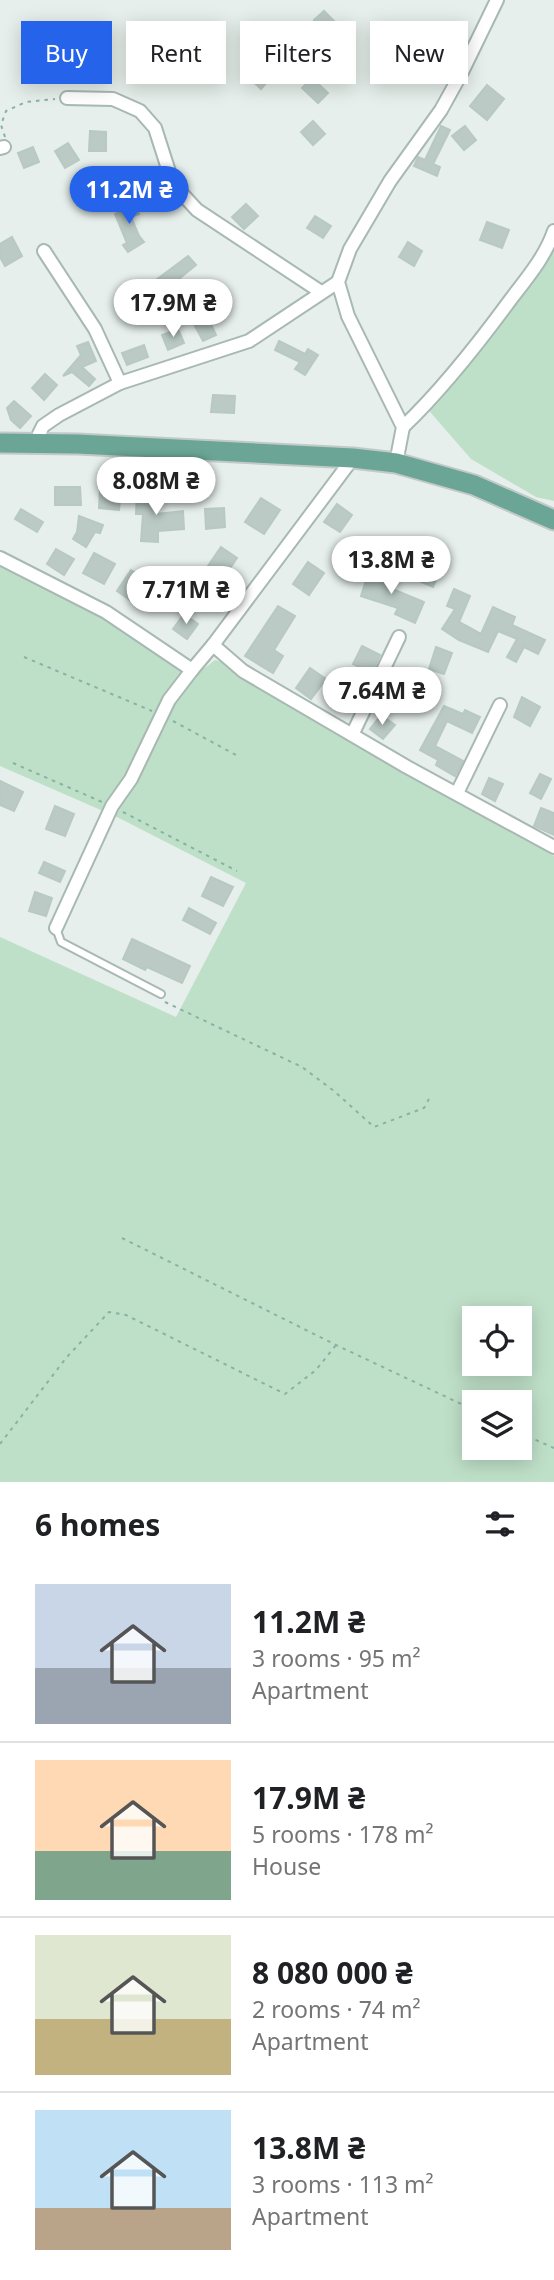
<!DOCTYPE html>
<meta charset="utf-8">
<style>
:root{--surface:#fff;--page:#f6f6f6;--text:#202124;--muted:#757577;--line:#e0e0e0;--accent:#2563eb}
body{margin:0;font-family:"Noto Sans",sans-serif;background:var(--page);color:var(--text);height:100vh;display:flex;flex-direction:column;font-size:26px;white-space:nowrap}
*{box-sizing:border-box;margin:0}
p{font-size:23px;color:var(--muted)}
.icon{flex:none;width:38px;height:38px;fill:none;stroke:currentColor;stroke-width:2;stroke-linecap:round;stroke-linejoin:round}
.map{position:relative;height:1482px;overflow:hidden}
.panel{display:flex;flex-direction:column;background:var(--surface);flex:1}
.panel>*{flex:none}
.banner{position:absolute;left:21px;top:21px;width:513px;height:63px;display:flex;gap:14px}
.controls{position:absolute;left:462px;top:1306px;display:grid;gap:14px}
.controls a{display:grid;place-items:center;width:70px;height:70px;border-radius:0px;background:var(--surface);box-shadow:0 4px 18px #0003;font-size:35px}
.price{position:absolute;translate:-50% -60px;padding:0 16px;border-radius:24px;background:#fff;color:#222;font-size:23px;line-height:46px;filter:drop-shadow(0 2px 4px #0008)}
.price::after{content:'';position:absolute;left:50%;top:42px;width:21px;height:16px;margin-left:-10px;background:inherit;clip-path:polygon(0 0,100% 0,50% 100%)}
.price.active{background:var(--accent);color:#fff}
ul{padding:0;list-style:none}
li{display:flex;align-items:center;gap:21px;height:175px;padding:0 35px}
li+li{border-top:2px solid var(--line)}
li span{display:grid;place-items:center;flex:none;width:196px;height:140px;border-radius:0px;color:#555}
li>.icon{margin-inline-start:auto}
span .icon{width:84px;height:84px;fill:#fffc;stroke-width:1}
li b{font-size:30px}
h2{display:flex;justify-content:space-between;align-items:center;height:84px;padding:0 35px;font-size:30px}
.tag{padding:0 24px;border-radius:0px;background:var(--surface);box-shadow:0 4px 18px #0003;font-size:24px;line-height:63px}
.tag.active{background:var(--accent);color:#fff}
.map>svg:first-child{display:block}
.green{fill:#bfe0c8;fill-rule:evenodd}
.building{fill:#bbcac4;stroke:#b8c9c2;stroke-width:2}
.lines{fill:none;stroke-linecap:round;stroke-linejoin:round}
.service-casing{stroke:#a8b8b2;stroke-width:10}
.minor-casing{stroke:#a8b8b2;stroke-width:16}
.primary-casing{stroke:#c2cac8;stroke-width:23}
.path{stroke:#86b3a5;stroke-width:2;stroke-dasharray:3.5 5;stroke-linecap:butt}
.service{stroke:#fff;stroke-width:6}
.minor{stroke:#fff;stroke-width:12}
.primary{stroke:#6aa596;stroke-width:19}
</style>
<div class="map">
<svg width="554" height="1482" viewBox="0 0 554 1482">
<rect width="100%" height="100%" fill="#e6efeb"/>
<!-- green -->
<g class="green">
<polygon points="554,231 554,501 536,497 471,459 425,406 496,320"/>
<path d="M 0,563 L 78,600 L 128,632 L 180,670 C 196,675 203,670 215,660 L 230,664 L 554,856 L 554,1482 L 0,1482 L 0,937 L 176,1017 L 246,883 L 119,818 L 0,766 ZM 474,1318 L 520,1318 L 520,1363 L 474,1363 ZM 474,1402 L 520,1402 L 520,1447 L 474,1447 Z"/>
</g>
<!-- building -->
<g class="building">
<polygon points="324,11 342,29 332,38 314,20"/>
<polygon points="417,57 435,65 427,81 410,73"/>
<polygon points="259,60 274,74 261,89 246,75"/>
<polygon points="312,78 328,93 318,103 302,88"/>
<polygon points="487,85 504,99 487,120 470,106"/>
<polygon points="313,121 325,134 313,145 301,132"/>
<polygon points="441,126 450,130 433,164 440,167 437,176 414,166 418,157 425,160"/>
<polygon points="465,126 476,140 464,150 452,136"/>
<polygon points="90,131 106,132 106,151 89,151"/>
<polygon points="68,143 79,160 65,168 55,151"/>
<polygon points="33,147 39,162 24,168 18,153"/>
<polygon points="133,200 139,214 131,217 139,236 144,242 128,252 123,245 127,243 115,214 124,210 122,205"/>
<polygon points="246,204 258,216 244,229 232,217"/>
<polygon points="315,216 331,226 323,238 307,228"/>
<polygon points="487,222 509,230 502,248 480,240"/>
<polygon points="12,237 22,256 5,266 0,257 0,244"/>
<polygon points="408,242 422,251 414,266 399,257"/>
<polygon points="188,256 196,265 164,291 156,280"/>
<polygon points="209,320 216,335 203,341 195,326"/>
<polygon points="178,329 184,343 168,350 162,335"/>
<polygon points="279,341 305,354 308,349 318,355 305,375 295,369 300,362 275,350"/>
<polygon points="88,342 96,361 82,367 95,379 89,386 72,372 63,376 81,355 77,346"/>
<polygon points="144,345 148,357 127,365 122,353"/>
<polygon points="45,374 57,385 44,400 32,388"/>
<polygon points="213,395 235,396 234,413 211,412"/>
<polygon points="14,401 31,416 20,428 11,420 7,408"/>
<polygon points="55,487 80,487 81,505 55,505"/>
<polygon points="100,489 121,490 119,510 99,508"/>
<polygon points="137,491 157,491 156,514 183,511 184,529 158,531 158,542 141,541 143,514 136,514"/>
<polygon points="261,498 280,510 264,534 245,522"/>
<polygon points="337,504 352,515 340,532 324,522"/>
<polygon points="224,508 225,527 206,529 205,509"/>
<polygon points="21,509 43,522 37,532 15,519"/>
<polygon points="79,516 103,525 100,533 95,532 86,547 73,539 77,532"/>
<polygon points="221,547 237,558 224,577 208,566"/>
<polygon points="56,549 74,559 64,575 47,564"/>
<polygon points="425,549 446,558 433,587 412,578"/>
<polygon points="94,553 115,564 104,584 83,573"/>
<polygon points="308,562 324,573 309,595 293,584"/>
<polygon points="131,570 147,581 133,602 117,591"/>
<polygon points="369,571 393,578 390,588 424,602 415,623 395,614 398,608 361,596"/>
<polygon points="454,589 470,596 459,622 481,634 493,607 515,617 512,625 545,640 538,654 524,647 516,662 507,657 517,639 498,631 488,652 459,640 442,629 455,609 447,606"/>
<polygon points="278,606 295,616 274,650 283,656 273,673 245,656"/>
<polygon points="184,614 198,624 187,639 173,629"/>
<polygon points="362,646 380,655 372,673 353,664"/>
<polygon points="436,647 452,653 444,674 429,669"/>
<polygon points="310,668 326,679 311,699 296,688"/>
<polygon points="397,676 414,687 405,701 388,691"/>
<polygon points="522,697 540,707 530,726 514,717"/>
<polygon points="444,706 463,714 465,710 480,717 472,733 447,721 435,746 463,761 455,776 436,765 438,760 420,750"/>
<polygon points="381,715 395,725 383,739 370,729"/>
<polygon points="540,774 551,779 541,799 530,793"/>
<polygon points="489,778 503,784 495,801 482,794"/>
<polygon points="0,781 23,792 14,811 0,805"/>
<polygon points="55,806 74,814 65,836 46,829"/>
<polygon points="541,808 554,813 554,835 534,826"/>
<polygon points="44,862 65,871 60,882 39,873"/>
<polygon points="211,877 233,887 223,906 202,896"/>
<polygon points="35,892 52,898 46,916 29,911"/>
<polygon points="189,908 216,923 210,934 183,920"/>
<polygon points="132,939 190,966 182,983 147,967 145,970 123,959"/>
</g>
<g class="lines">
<defs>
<polyline id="service" points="56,928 61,942 161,994"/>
<g id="minor">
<polyline points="67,98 113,99 140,111 155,128 173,184 197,210 321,292"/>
<polyline points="0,148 4,147"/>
<polyline points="44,251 95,329 120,383"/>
<path d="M 403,427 C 443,389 478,344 511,299 C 527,278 545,257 554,231"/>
<polyline points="39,443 39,434 43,426 59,415 120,383 249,341 338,282"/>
<polyline points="396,463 403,427 348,316 338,282 350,249 390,181 441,110 462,72 497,0"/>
<polyline points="0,558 106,612 192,670 213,645 353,458"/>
<polyline points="213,645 243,671 407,767 554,847"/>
<polyline points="353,733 399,637"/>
<polyline points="457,793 500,705"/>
<polyline points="56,928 112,806 131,779 169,700 192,670"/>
</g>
<polyline id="primary" points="0,443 78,444 353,458 396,463 474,485 554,520"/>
</defs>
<!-- service casing -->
<use href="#service" class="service-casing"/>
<!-- minor casing -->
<use href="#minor" class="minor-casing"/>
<!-- primary casing -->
<use href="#primary" class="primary-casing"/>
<!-- path -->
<g class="path">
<polyline points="5,137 1,125 6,111 26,102 55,99"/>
<polyline points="24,657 152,711"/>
<polyline points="173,721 236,755"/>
<polyline points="13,763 102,802"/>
<polyline points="123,812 237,871"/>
<polyline points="165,1002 302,1067 334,1091 374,1127 424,1108 429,1099"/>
<polyline points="122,1238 336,1345 474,1410"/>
<polyline points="520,1433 554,1448"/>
<polyline points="0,1444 66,1358 109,1312 126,1315 285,1394 316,1370 336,1345"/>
</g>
<!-- service -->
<use href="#service" class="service"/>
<!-- minor -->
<use href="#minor" class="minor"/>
<!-- primary -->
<use href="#primary" class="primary"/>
</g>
</svg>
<div class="controls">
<a><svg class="icon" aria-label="locate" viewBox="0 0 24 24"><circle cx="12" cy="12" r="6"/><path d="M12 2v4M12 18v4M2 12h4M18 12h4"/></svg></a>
<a><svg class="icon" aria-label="layers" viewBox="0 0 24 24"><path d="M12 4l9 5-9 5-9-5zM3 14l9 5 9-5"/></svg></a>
</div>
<b class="price active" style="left:129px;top:226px">11.2M ₴</b>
<b class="price" style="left:173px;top:339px">17.9M ₴</b>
<b class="price" style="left:156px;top:517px">8.08M ₴</b>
<b class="price" style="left:391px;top:596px">13.8M ₴</b>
<b class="price" style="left:186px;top:626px">7.71M ₴</b>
<b class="price" style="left:382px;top:727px">7.64M ₴</b>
<div class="banner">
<a class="tag active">Buy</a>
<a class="tag">Rent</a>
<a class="tag">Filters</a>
<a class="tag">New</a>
</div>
</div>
<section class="panel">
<h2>6 homes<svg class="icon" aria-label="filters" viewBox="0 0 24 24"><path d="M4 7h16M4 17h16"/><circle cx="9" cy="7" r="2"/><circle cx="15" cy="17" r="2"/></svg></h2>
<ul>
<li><span style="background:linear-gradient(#c9d6e8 60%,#9aa5b1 0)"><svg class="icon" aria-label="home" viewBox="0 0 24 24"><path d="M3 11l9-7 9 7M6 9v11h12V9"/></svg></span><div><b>11.2M ₴</b><p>3 rooms · 95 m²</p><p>Apartment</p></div></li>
<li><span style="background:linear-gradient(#ffd9b3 65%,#7fa58c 0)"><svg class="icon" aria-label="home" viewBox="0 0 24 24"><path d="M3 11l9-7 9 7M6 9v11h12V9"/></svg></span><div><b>17.9M ₴</b><p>5 rooms · 178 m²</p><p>House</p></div></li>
<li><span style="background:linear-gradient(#dfe7d0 60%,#c2b280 0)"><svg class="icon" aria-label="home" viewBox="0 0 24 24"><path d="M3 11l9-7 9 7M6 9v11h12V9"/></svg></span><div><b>8 080 000 ₴</b><p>2 rooms · 74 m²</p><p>Apartment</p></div></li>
<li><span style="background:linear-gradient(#bfe0f5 70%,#b9a48a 0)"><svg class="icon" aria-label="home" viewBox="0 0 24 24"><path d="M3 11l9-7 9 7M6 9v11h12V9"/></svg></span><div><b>13.8M ₴</b><p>3 rooms · 113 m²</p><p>Apartment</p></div></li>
</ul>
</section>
